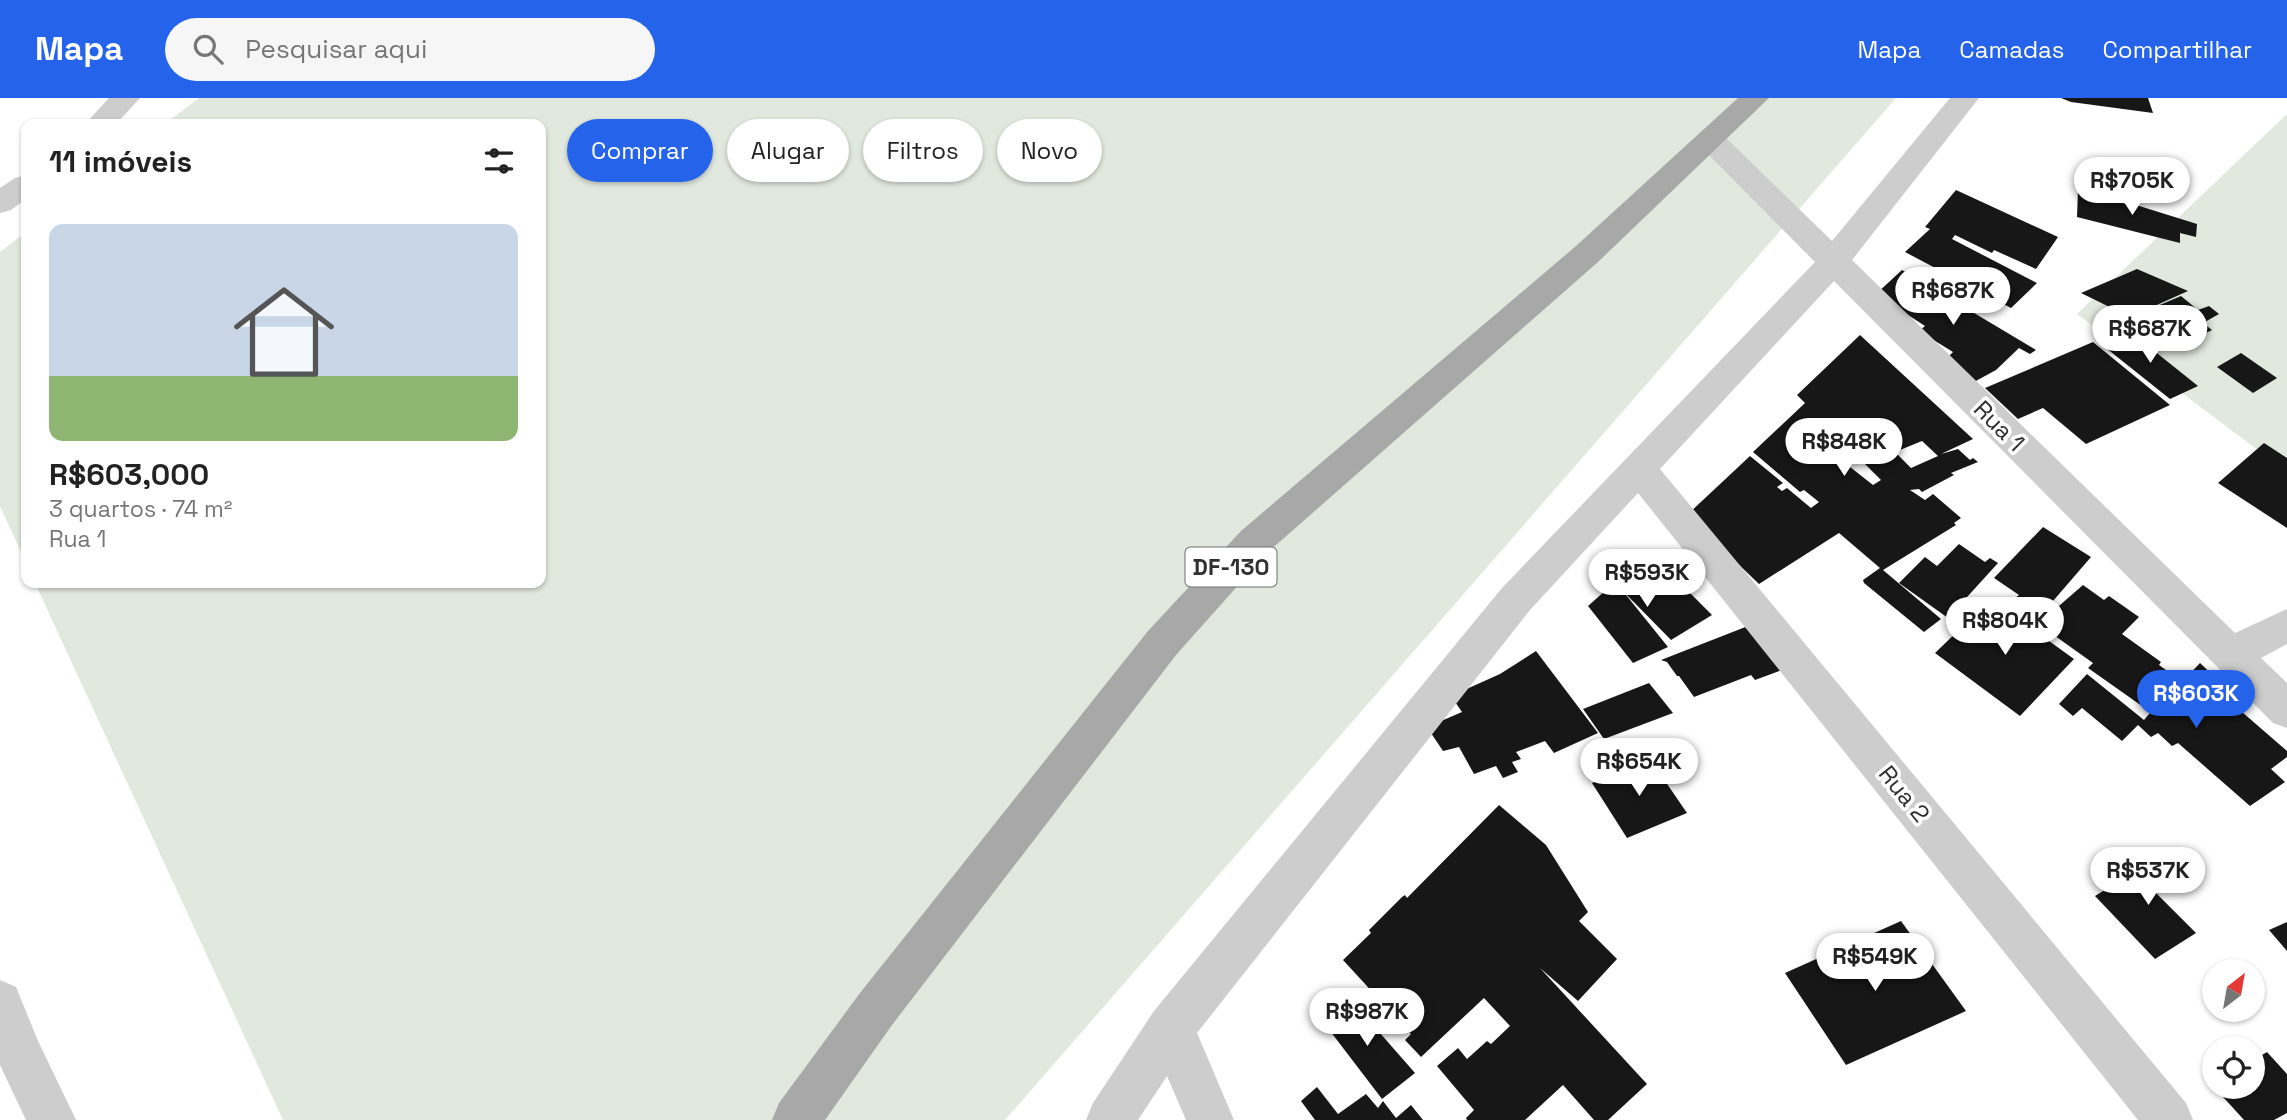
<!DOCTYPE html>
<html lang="pt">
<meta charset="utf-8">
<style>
:root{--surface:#fff;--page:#f6f6f6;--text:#222;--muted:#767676;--accent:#2563eb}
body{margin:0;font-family:"Space Grotesk",sans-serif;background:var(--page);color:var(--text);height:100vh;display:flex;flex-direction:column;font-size:26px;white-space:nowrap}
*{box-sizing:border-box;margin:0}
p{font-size:23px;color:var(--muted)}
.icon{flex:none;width:38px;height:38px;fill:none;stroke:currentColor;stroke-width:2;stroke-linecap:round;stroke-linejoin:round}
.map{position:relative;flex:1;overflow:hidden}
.side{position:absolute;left:21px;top:21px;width:525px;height:469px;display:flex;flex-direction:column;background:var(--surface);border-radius:14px;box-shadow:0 2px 5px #0004}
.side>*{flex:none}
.top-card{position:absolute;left:567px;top:21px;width:665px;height:63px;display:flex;gap:14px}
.needle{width:46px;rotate:31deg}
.controls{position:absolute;left:2202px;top:861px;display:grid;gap:14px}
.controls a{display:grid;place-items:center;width:63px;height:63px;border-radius:50%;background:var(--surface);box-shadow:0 2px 5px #0004;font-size:35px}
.price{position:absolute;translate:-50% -60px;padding:0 16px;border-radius:24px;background:#fff;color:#222;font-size:23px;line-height:46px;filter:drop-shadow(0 2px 4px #0008)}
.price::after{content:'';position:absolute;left:50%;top:42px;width:21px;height:16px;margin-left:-10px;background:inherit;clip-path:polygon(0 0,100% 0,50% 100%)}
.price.selected{background:var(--accent);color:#fff}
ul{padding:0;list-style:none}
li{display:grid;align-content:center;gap:14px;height:371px;padding:0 28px}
li span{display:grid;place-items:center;height:217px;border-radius:14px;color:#555}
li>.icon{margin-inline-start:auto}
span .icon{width:126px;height:126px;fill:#fffc;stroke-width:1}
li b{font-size:30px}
h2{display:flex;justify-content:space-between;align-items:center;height:84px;padding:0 28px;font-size:30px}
.tag{padding:0 24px;border-radius:32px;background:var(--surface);box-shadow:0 2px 5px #0004;font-size:24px;line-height:63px}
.tag.selected{background:var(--accent);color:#fff}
header{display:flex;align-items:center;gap:42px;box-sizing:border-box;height:98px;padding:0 35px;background:var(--accent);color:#fff}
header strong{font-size:33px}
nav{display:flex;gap:38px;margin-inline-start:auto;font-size:24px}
.search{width:490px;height:63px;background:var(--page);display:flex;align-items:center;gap:18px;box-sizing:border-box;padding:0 24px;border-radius:38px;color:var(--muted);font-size:26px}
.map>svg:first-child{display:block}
.green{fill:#e1e8dd}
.building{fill:#171717;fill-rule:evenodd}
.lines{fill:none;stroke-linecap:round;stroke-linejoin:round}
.minor{fill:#cdcdcd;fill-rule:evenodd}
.primary{fill:#a8a8a8;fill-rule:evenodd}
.labels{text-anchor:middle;stroke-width:7;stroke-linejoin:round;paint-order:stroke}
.shield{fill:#fff;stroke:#6e6e6e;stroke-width:2}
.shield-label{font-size:23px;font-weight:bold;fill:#303030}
.street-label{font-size:24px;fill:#303030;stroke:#fff}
</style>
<header>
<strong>Mapa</strong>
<div class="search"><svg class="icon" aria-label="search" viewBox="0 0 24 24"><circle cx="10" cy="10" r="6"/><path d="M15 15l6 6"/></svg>Pesquisar aqui</div>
<nav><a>Mapa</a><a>Camadas</a><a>Compartilhar</a></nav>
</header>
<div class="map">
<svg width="2287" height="1022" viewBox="0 0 2287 1022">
<rect width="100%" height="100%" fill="#fff"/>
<!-- green -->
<g class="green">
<polygon points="199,0 1896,0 1005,1022 283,1022 35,485 541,485 541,26 165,26"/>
<polygon points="2287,16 2287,374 2077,216"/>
<polygon points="26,134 26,465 0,408 0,154"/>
</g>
<!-- building -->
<g class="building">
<polygon points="2061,0 2148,0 2153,15 2071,4"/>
<polygon points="1956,92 2058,139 2036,171 1994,152 1992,155 1955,137 1952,141 2037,185 2011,210 1905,154 1930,131 1925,129"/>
<polygon points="2078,92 2100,96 2133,109 2133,106 2197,126 2196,139 2180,135 2180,145 2077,119"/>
<polygon points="2137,171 2188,193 2130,219 2081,195"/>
<polygon points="1902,172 2036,252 2030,256 2019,250 1996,272 1974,284 1947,260 1953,254 1919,233 1925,228 1876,196"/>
<polygon points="2181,198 2198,212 2209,208 2219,216 2203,225 2212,232 2200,238 2191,231 2180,236 2158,219 2137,227 2129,220"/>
<polygon points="2129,233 2148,248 2198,288 2170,301 2101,246"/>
<path d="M 1860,237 L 1973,341 L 1941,356 L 1958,351 L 1970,362 L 1973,360 L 1978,364 L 1951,375 L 1954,377 L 1922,394 L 1919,391 L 1910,392 L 1925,402 L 1933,396 L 1961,420 L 1954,425 L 1956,427 L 1883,472 L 1941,521 L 1924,534 L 1864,485 L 1863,482 L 1880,470 L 1839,435 L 1759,486 L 1687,417 L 1750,358 L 1783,385 L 1777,389 L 1782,393 L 1787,390 L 1811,410 L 1819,404 L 1804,392 L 1800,394 L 1753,354 L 1805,305 L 1797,297 ZM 1922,343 L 1938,358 L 1911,370 L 1895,354 ZM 1857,358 L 1881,382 L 1873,387 L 1845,365 Z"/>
<polygon points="2093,244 2170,307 2086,346 2043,310 2018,321 1985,290"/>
<polygon points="2241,255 2277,280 2253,295 2217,269"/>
<polygon points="2264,345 2287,360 2287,430 2218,385"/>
<polygon points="2043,429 2091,459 2047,510 2052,514 2083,487 2104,502 2109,498 2139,519 2122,536 2161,564 2159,567 2177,580 2149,613 2088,570 2093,565 2009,505 2019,497 1994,480"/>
<polygon points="1959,446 1985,464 1990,460 1998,465 1948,520 1899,485 1925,459 1937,468"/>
<polygon points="1649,454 1712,517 1671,542 1622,492 1668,549 1633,565 1588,508"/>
<polygon points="1991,501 2074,561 2020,618 1935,555"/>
<polygon points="1748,528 1787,570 1755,582 1751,577 1694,599 1679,578 1677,578 1667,564 1661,562"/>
<polygon points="1536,553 1598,635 1554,655 1545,643 1516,654 1521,661 1512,664 1518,674 1503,680 1496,668 1474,676 1459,649 1443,653 1427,629 1462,614 1451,598 1500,576"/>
<polygon points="2200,565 2240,603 2234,607 2287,653 2287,659 2271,671 2285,684 2250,708 2178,645 2172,648 2158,635 2151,639 2138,627 2122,643 2082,610 2073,618 2059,606 2087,576 2144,622 2155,609 2172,600 2168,597 2184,586 2182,584"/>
<polygon points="1649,585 1673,615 1604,641 1583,611"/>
<polygon points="1650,661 1687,715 1627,740 1592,685"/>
<polygon points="1499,707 1546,747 1588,814 1579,823 1617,861 1578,903 1540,870 1647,986 1608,1022 1594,1022 1563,987 1525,1022 1467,1022 1466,1020 1474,1012 1437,968 1458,950 1467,961 1487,943 1491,946 1510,928 1484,900 1421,959 1405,942 1411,936 1343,862 1371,835 1369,832 1402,799 1405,797 1407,800"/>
<polygon points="2159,758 2186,784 2175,790 2171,787 2159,795 2152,791 2196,835 2155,861 2095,798"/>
<polygon points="1901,823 1966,913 1846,967 1785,875"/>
<polygon points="2287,824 2287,853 2269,832"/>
<polygon points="1344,894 1415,975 1382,1001 1324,925"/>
<polygon points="2267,954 2287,976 2287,1015 2274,1022 2244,1022 2214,989 2252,989 2252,963"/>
<polygon points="1317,989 1338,1016 1366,996 1378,1010 1383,1003 1396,1020 1411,1007 1423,1022 1315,1022 1301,1003"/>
</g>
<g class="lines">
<!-- minor -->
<g class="minor">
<polygon points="109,0 140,0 116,26 85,26"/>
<polygon points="1950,0 1979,0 1852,162 2235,535 2287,511 2287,546 2261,560 2287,585 2287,630 2273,625 1834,183 1660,371 2186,1005 2193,1022 2138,1022 1638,395 1530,512 1197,935 1234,1022 1186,1022 1167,978 1138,1022 1086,1022 1093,1005 1154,913 1502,490 1815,164 1701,49 1696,42 1701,35 1711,33 1721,35 1832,143"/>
<polygon points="26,77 26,101 11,112 0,115 0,90 15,80"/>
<polygon points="0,882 16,889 38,943 76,1022 26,1022 0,967"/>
</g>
<!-- primary -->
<polygon class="primary" points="1738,0 1769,0 1598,164 1267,455 1176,557 892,927 825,1022 772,1022 779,1005 860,895 1148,533 1241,433 1576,148"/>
</g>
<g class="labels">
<!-- shield labels -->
<rect class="shield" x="1185.5" y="449.5" width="91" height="39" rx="5"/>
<g class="shield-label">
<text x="1231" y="477">DF-130</text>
</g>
<!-- street labels -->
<g class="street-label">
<text transform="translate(1999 328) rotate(45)" y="8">Rua 1</text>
<text transform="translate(1904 696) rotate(51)" y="8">Rua 2</text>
</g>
</g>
</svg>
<div class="controls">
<a><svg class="needle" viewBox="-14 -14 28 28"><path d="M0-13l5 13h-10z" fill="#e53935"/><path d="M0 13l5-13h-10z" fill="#767676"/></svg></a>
<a><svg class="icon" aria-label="locate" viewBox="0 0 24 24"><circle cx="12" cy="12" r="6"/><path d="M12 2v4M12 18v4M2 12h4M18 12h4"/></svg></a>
</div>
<b class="price" style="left:2132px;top:119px">R$705K</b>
<b class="price" style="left:1953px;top:229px">R$687K</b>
<b class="price" style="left:2150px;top:267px">R$687K</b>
<b class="price" style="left:1844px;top:380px">R$848K</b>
<b class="price" style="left:1647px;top:511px">R$593K</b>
<b class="price" style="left:2005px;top:559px">R$804K</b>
<b class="price selected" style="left:2196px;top:632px">R$603K</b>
<b class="price" style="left:1639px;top:700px">R$654K</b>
<b class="price" style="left:2148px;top:809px">R$537K</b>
<b class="price" style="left:1875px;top:895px">R$549K</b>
<b class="price" style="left:1367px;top:950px">R$987K</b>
<div class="top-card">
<a class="tag selected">Comprar</a>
<a class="tag">Alugar</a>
<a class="tag">Filtros</a>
<a class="tag">Novo</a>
</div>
<section class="side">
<h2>11 imóveis<svg class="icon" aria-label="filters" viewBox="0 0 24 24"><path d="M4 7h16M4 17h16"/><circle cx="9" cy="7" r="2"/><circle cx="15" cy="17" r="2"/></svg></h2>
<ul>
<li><span style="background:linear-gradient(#c9d6e8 70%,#8fb573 0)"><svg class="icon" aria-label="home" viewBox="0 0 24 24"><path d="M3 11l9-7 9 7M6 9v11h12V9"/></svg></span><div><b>R$603,000</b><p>3 quartos · 74 m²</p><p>Rua 1</p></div></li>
</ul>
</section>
</div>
